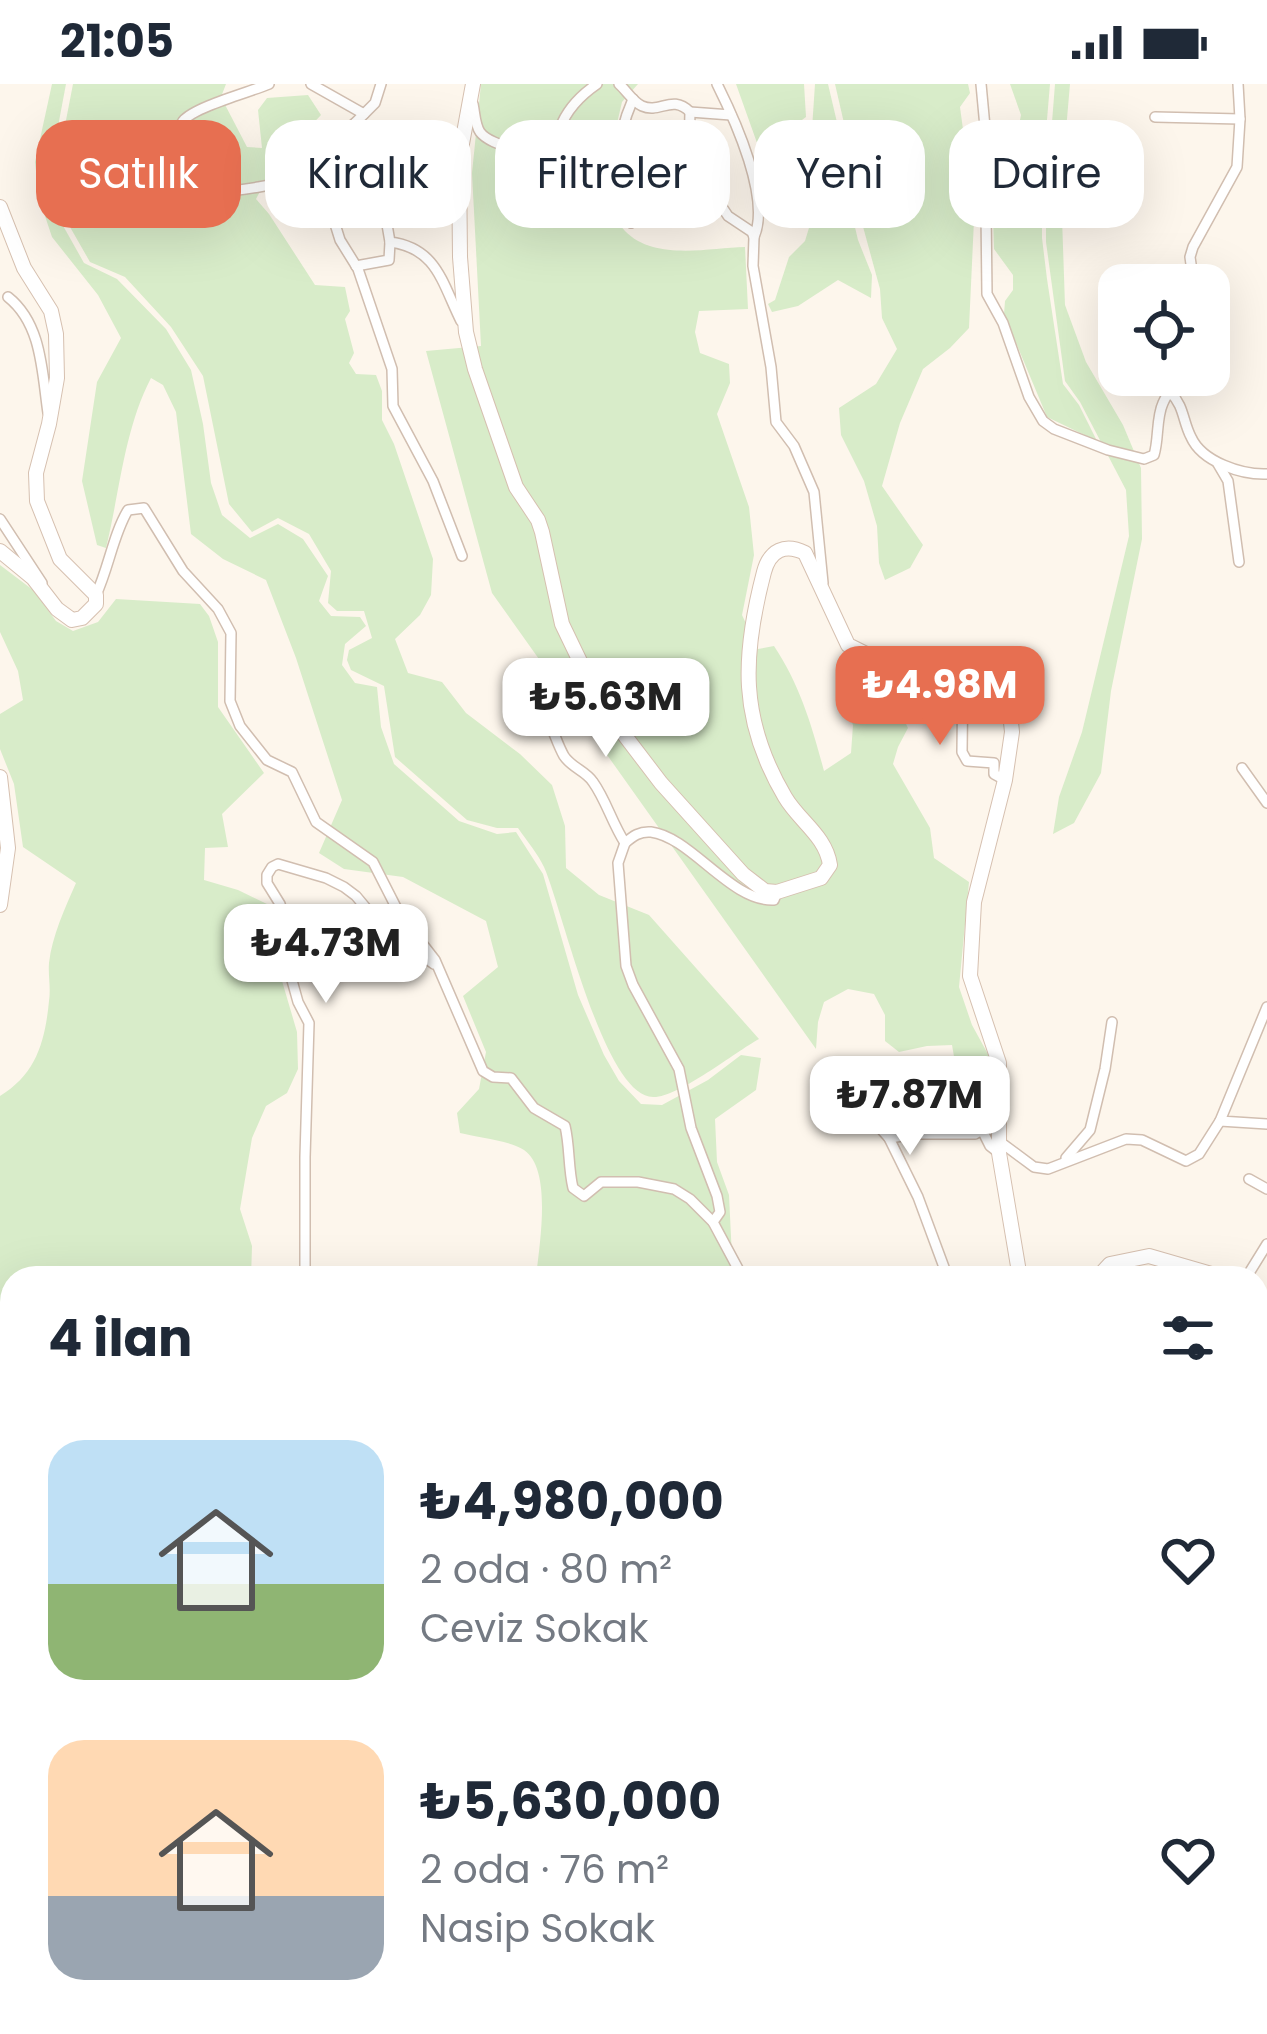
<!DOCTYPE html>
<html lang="tr">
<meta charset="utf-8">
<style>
:root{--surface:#fff;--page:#f2f2f3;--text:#1f2937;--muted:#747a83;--accent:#e76f51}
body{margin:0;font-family:Poppins,sans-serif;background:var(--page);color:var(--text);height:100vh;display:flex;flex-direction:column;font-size:45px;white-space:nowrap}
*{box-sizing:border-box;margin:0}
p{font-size:39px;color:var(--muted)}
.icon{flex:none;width:66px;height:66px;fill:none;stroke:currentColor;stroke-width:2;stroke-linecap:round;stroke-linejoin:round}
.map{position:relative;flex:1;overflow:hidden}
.details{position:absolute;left:0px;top:1182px;width:1269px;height:768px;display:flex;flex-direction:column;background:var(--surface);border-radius:36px 36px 0 0;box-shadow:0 12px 48px #0002}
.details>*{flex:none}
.guide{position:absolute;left:36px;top:36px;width:1197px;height:108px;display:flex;gap:24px}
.tools{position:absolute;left:1098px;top:180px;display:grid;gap:24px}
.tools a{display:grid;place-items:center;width:132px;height:132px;border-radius:24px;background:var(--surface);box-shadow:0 12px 48px #0002;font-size:60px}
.price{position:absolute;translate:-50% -102px;padding:0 27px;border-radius:24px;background:#fff;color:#222;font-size:39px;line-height:78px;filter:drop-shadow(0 3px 6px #0008)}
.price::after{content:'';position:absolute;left:50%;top:72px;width:36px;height:27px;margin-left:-18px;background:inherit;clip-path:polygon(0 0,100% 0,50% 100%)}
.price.selected{background:var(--accent);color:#fff}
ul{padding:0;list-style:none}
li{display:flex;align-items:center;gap:36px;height:300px;padding:0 48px}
li span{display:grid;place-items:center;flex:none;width:336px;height:240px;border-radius:36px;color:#555}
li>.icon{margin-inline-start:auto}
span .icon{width:144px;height:144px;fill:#fffc;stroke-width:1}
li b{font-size:51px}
h2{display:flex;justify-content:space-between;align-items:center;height:144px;padding:0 48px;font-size:51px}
.chip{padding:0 42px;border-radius:36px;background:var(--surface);box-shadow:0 12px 48px #0002;font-size:42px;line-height:108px}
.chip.selected{background:var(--accent);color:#fff}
.status{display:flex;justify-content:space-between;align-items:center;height:84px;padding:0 60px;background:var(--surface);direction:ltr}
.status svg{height:33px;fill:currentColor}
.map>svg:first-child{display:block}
.green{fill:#d8ecc9}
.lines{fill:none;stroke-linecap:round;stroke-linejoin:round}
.street-casing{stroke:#d1beb0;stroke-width:12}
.secondary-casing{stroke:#d6c0b0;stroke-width:16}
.street{stroke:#fff;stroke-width:9}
.secondary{stroke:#fff;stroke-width:14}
</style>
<div class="status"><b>21:05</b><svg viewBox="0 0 49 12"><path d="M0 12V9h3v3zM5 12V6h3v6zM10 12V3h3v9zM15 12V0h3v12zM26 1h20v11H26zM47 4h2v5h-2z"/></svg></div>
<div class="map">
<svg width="1267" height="1950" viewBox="0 0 1267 1950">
<rect width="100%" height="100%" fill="#fdf6ec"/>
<!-- green -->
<g class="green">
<path d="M 52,0 L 66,0 L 50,85 L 57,131 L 84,179 L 117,195 L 166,245 L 191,286 L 203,340 L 211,399 L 222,431 L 250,454 L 278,440 L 303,455 L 328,492 L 319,517 L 331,532 L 360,533 L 366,542 L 345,560 L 342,581 L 355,599 L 377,603 L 381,643 L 394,680 L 459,737 L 497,750 L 516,748 L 543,790 L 578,911 L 604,971 L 619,997 L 641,1020 L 662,1021 L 708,996 L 741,971 L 761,974 L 756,1006 L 715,1035 L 717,1078 L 729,1111 L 733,1194 L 536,1194 C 539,1162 553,1086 524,1066 C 512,1057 476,1053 460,1049 L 457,1029 L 479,1005 L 486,968 L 463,912 L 498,883 L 486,837 L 403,793 L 344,785 L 319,769 L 342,716 L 296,574 L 266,496 L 223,475 L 191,450 L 176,328 L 163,301 L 151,294 C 124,346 120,407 106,464 L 97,461 L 82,397 L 97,298 L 121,254 L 98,211 L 52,153 L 39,114 L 35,78 Z"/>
<path d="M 73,0 L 226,0 L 221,13 L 247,63 L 262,64 L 258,26 L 267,14 L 308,11 L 321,31 L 273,82 L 256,115 L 269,130 L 315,201 L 345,203 L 350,227 L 345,235 L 354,269 L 349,279 L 356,290 L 376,291 L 382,307 L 382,336 L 394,360 L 433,475 L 431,511 L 420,531 L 395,555 L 408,589 L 442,598 L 466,629 L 520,670 L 552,701 L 565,742 L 566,784 L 599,811 L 649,831 L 759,955 C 735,968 678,1014 653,1013 C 604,1013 562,823 544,783 C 538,770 527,757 518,744 L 497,744 L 467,736 L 395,673 L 384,602 L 351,586 L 347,576 L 349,566 L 372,554 L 364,527 L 337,527 L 328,519 L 331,487 L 309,450 L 278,434 L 252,448 L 229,420 L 203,292 L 171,243 L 125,193 L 90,178 L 62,129 L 56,88 Z"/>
<path d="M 481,0 L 638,0 L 622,18 L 612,61 L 559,73 L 560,100 L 610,112 C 614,123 617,139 625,147 C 654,177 708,164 745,163 L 748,225 L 699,227 L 695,248 L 700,269 L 729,280 L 730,299 L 717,330 L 749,423 L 754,471 L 742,531 L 758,565 L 774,562 C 800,601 812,642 824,687 L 851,669 L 853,641 L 837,599 L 864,585 L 891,610 L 908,644 L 898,663 L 893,680 L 930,744 L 934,774 L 969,798 L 959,903 L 972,941 L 989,972 L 992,998 L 984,1014 L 973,994 L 956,984 L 952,961 L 927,962 L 899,968 L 885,957 L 885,931 L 874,910 L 848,905 L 824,918 L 818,938 L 816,965 L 492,509 L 426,267 L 481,262 L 472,89 Z"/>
<polygon points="736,0 804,0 806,33 787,47 787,105 772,101"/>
<polygon points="815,0 828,0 847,81 850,122 858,156 872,191 871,214 838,196 798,222 772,228 768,220 775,216 789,173 805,157 815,124 802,108 799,47 812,45"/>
<polygon points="835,0 968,0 970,9 960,23 964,53 973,79 974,136 969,244 950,264 923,285 900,339 882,402 923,461 910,484 885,496 879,479 877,442 864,397 841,351 839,324 876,300 897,265 882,234 880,205 862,139 855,87"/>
<polygon points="1010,0 1050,0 1042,95 1042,154 1047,195 1063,300 1079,321 1097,357 1047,333 1004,230 1005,217 1013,206 1013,191 994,165 992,102 1002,98 1009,89 1021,31"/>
<polygon points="1055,0 1070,0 1061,104 1065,221 1086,278 1123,341 1141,384 1142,455 1111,607 1101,689 1074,739 1053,750 1059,713 1082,648 1129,452 1126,406 1080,318 1065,297 1046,158 1046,115"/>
<path d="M 0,481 L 33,506 L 56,537 L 73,547 L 98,538 L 116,515 L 200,520 L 209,532 L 218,558 L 218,623 L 264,689 L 222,730 L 228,763 L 205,764 L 204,796 L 238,806 L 267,820 L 273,841 L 275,873 L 297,948 L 298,985 L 287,1009 L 266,1022 L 252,1054 L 240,1125 L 252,1162 L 251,1194 L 12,1194 L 12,1271 L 0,1260 L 0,1012 C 36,990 45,958 49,917 C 51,904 48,892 49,879 C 52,852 65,824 76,799 L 23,763 L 14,700 L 0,665 L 0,630 L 23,616 L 18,587 L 0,548 Z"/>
<polygon points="1267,1454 1267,1823 1257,1821 1257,1482"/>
<polygon points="1267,1889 1267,1950 1159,1950 1174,1938 1257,1938 1257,1890"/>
</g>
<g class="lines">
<defs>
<g id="street">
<path d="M 269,0 C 250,8 194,23 183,37 C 174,49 179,60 183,72 C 186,83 188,100 199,105 C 219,114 298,96 320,89"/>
<polyline points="311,0 364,30"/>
<path d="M 619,0 C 626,6 633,18 642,22 C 660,30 672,10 690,28 L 688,104 L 704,114 L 714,114 L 718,117 L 728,132 L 752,148 L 754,153 L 753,182 L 771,283 L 776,338 L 794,362 L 814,408 L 823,499"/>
<path d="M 717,0 C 735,36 771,115 754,153"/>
<path d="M 981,0 L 985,43 L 987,210 L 1003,239 L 1029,313 L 1043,337 L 1054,345 L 1108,366 L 1144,375 L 1154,371 C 1159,355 1156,334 1163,319 C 1168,308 1173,304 1175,291"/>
<path d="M 473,20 C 475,29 475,41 480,48 C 490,62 540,75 552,62 C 555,58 558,48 560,44 C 567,25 581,11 597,0"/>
<polyline points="690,28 731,31"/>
<polyline points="1155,33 1240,35"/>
<polyline points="363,51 355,39 375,19 381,0"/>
<path d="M 380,100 L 390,158 C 437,164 442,199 461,237"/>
<polyline points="382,112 333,110 330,124 340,156 358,185 392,285 393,322 433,397 462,472"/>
<polyline points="330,115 313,72 355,39"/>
<polyline points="673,137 688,104"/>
<path d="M 631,139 C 612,98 615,56 633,15"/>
<polyline points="356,182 389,176 390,158"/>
<polyline points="1194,201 1190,173 1193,163 1237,83 1240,35 1238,0"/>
<path d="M 8,213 C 42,240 42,288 48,329"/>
<path d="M 1171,309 C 1184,322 1183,338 1191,353 C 1202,378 1242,391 1267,390"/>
<polyline points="1218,380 1228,397 1239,478"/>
<polyline points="0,435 42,499"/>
<path d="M 96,511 C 109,483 113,451 128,426 L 144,424 L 183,487 L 218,525 L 231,549 L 230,617 L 240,642 L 267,676 L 292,688 L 316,738 L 373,778 L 400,831 L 435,876 L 483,987 L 493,993 L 511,994 L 534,1024 L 565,1042 C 570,1063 568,1083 573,1104 L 584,1112 L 601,1098 L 638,1098 L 674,1105 L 690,1115 L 713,1138"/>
<polyline points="963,582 962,668 967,677 994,679 994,690 1005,696"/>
<path d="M 543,628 C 553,642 556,658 564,672 C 572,684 586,687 593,698 C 606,716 612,739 625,759"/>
<polyline points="1242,684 1267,719"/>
<polyline points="625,759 618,779 626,882 633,901 679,985 691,1044 717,1112 720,1128 713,1138 743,1194"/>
<path d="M 625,759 C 633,752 640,747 651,748 C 691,753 731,818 774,816 L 777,808"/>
<polyline points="1267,923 1220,1037 1267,1040"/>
<path d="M 982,1046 C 982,966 903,984 863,1025 L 889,1054 L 917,1050 L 975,1050 L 982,1046 L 990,1062 L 999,1069"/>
<polyline points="889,1054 918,1113 948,1194"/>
<polyline points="999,1057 1034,1083 1048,1085 1126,1055 1142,1056 1186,1077 1199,1070 1220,1037"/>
<polyline points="1066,1074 1090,1046 1105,985 1112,938"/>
<polyline points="1249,1095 1267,1105"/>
<polyline points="305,1194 305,1073 309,939 298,918 283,864 284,834 280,820 267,799 267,791 272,783 278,780 326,794 344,803 356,812 381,842 434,880"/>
<polyline points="1246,1194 1267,1160"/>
<polyline points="1257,1256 1267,1241"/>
<polyline points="1257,1326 1267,1326"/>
<polyline points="0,1378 12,1378"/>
<polyline points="1257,1853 1260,1850"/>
<polyline points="197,1938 210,1950"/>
<polyline points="686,1938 688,1950"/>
<polyline points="1033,1950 1036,1938"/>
</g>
<g id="secondary">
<path d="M 473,0 L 459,76 L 460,173 L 466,248 L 475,285 L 516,403 L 538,436 L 542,448 L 562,540 L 600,619 L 661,699 L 743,790 L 765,807 L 777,808 L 821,794 L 830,781 C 826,752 799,737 785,713 C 739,635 742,572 764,488 C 770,466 785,459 805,469 L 848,561 L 874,574 L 952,580 L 988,586 L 996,590 L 1008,609 L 1012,648 L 1005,696 L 974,818 L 970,892 L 999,979 L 999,1069 L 1020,1194"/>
<polyline points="0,123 24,184 51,227 56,250 57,294 49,340 36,389 37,417 60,475 96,511 96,520 82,534 72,536 57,525 33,494 0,467"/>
<polyline points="0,693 8,764 0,821"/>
<polyline points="1097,1194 1110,1180 1149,1172 1225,1194"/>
<polyline points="1257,1217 1267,1234"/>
<polyline points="1257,1447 1267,1423"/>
<polyline points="0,1516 12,1541"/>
<polyline points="358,1938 367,1950"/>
<polyline points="1100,1950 1101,1938"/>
</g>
</defs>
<!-- street casing -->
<use href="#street" class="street-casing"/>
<!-- secondary casing -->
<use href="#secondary" class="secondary-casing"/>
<!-- street -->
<use href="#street" class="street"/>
<!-- secondary -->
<use href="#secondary" class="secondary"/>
</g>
</svg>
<div class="tools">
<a><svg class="icon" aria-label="locate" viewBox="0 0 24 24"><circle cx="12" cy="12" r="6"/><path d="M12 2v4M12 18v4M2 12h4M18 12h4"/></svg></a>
</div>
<b class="price selected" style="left:940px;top:664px">₺4.98M</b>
<b class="price" style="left:606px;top:676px">₺5.63M</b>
<b class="price" style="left:326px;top:922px">₺4.73M</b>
<b class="price" style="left:910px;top:1074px">₺7.87M</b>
<div class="guide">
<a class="chip selected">Satılık</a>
<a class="chip">Kiralık</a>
<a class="chip">Filtreler</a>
<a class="chip">Yeni</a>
<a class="chip">Daire</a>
</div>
<section class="details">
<h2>4 ilan<svg class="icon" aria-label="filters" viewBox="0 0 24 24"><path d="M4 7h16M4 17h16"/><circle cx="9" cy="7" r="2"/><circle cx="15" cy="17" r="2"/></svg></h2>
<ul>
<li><span style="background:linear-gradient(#bfe0f5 60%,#8fb573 0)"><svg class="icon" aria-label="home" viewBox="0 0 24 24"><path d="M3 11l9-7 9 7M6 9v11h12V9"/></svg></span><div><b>₺4,980,000</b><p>2 oda · 80 m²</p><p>Ceviz Sokak</p></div><svg class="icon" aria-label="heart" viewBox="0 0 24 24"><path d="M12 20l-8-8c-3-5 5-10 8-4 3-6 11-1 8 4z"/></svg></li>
<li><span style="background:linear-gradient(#ffd9b3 65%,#9aa5b1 0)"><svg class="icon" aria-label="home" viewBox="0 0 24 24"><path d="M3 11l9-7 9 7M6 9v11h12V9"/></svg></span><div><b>₺5,630,000</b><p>2 oda · 76 m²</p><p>Nasip Sokak</p></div><svg class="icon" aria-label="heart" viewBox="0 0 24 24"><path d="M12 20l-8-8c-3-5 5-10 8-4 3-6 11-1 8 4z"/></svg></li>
</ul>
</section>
</div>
